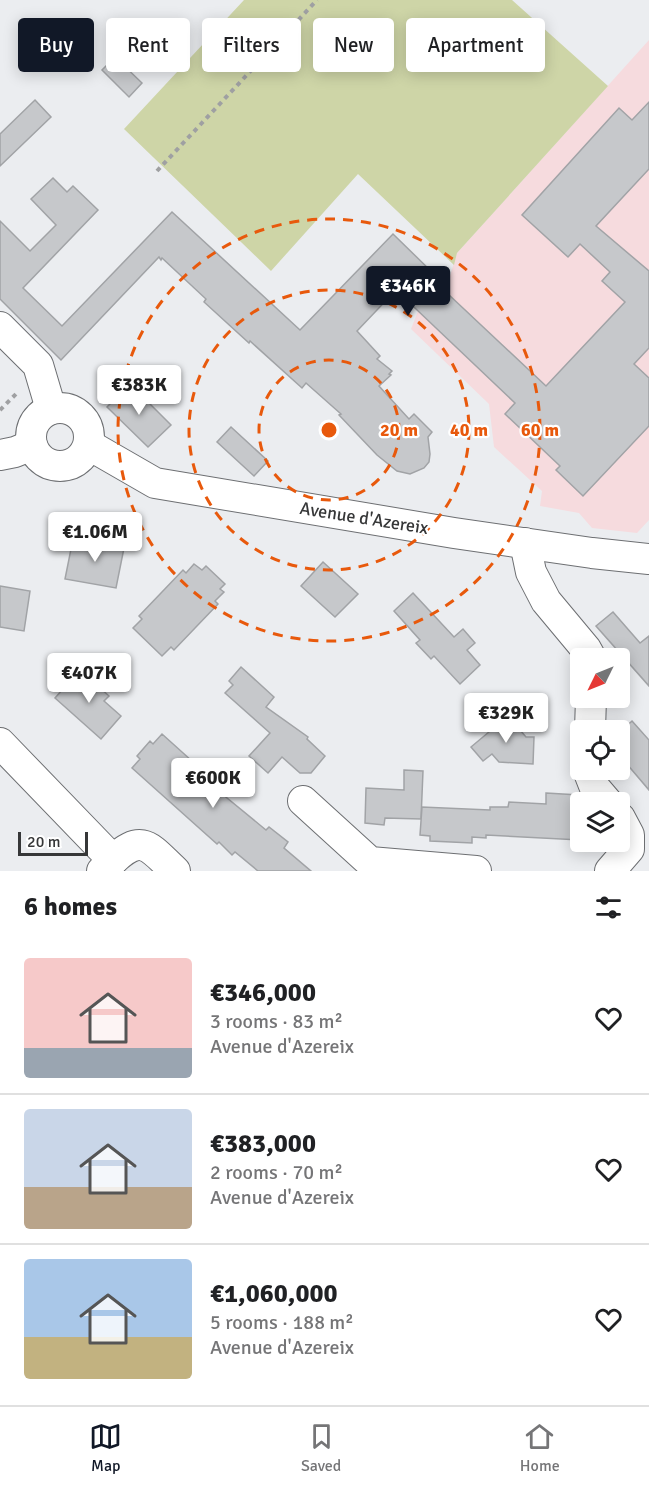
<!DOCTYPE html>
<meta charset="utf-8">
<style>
:root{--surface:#fff;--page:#f2f2f2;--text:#202124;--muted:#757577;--line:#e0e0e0;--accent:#111827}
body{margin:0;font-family:Signika,sans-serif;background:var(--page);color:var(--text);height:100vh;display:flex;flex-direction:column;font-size:22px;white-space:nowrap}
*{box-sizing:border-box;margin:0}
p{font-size:20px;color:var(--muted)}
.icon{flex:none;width:33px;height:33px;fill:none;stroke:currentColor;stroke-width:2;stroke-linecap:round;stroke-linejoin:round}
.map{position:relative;height:871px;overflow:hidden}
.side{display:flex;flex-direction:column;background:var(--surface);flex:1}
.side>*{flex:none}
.top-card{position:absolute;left:18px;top:18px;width:614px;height:54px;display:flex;gap:12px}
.needle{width:39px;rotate:227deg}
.buttons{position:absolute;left:570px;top:648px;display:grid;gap:12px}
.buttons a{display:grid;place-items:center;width:60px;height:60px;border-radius:6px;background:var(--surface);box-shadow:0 3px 15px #0003;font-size:30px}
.scale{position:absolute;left:18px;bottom:15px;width:70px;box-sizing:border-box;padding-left:6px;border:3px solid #363738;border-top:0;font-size:16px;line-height:21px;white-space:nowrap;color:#363738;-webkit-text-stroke:4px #fff;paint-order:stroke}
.price{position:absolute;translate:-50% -51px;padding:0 14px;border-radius:6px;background:#fff;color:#222;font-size:20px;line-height:39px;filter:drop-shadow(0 2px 3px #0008)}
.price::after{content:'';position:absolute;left:50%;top:36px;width:18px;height:14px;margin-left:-9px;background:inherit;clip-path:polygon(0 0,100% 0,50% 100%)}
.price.selected{background:var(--accent);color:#fff}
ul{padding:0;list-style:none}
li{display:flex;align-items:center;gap:18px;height:150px;padding:0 24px}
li+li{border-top:2px solid var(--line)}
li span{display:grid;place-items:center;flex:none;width:168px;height:120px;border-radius:6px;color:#555}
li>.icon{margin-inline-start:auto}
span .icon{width:72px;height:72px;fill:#fffc;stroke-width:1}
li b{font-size:26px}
h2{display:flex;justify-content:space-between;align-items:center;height:72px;padding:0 24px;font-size:26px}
.chip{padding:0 21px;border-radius:6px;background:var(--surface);box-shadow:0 3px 15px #0003;font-size:21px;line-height:54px}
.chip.selected{background:var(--accent);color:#fff}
.tab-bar{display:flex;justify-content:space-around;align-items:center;height:84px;border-top:2px solid var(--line);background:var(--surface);font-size:16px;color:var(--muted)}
.tab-bar a{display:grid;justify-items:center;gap:3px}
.tab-bar .selected{color:var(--accent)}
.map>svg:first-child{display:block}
.education{fill:#f6dbde}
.green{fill:#ced5a7}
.building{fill:#c6c8cb;stroke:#a1a3a6;stroke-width:1.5}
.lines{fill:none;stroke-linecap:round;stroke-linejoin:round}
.minor-casing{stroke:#6d6f72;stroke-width:32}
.path{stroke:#9fa0a2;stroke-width:4;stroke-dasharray:4.5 4.5;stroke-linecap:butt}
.minor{stroke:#fff;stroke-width:30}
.ring{fill:none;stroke:#e8590c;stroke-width:3;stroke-dasharray:10 8}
.labels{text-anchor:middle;stroke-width:4.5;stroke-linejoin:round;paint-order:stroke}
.street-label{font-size:18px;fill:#363738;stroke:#fff}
.centre{fill:#e8590c;stroke:#fff;stroke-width:3}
.ring-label{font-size:18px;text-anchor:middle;font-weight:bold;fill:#e8590c;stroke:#fff;stroke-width:4.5;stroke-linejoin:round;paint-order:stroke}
</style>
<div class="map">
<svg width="649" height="871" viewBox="0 0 649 871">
<rect width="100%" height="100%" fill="#ebedf0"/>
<!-- education -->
<polygon class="education" points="649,40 649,520 637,533 592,528 579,513 540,506 542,491 494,447 489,404 411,329 418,311 450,276 457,253"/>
<!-- green -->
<polygon class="green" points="244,0 512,0 608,86 457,253 454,265 358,174 271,271 124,129"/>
<!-- building -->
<g class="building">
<polygon points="115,57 142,83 129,97 102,70"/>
<polygon points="35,100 51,117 0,166 0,134"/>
<polygon points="649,102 649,169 596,226 649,271 649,348 634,364 649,378 649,426 583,496 556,470 560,466 505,414 515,403 396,290 357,331 380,356 377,359 392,371 389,374 391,375 379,386 409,419 414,414 432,432 428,437 430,454 429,462 424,468 410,474 397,471 377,455 339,415 341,414 306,383 302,388 250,341 249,343 204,302 206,299 162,258 161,260 159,257 61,360 0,299 0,221 30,251 56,225 31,199 53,178 67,192 73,186 98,210 23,288 62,326 172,212 300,330 393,234 434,274 431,278 546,386 625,302 602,281 610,272 580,244 568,257 522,215 619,108 632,120"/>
<polygon points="130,384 171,425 148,447 107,407"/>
<polygon points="231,427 268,461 254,476 217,442"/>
<polygon points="73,539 124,548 116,588 65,579"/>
<polygon points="323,562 358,594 335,617 301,586"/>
<polygon points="194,564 202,570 206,566 225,584 220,589 224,592 215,601 218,604 174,650 171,647 162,656 133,628 142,619 139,616 183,570 186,573"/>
<polygon points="0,586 30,591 24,631 0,627"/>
<polygon points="413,593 454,637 463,629 475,643 467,650 480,665 460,684 434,656 431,659 416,643 420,640 394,611"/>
<polygon points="613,612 640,643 649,636 649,686 596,626"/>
<polygon points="241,667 274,697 266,707 308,737 307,739 325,756 311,773 300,773 282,757 268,773 249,756 270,733 225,693 233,685 229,681"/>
<polygon points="80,670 109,696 104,701 121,716 101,739 55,698"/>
<polygon points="508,716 526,737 534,737 533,764 499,762 492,754 483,761 471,747"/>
<polygon points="632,721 649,740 649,790 620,756 620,732"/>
<polygon points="162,734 192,761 188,766 266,830 269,827 288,842 284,848 311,871 258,871 235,852 232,855 219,842 217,844 132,768 140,759 137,756 150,741 153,744"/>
<polygon points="404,770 423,771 421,819 385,818 384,825 365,823 366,788 404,790"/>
<polygon points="546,793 579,795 580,840 486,835 486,838 472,837 472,843 430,841 430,836 420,835 422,807 490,810 490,807 508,807 509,802 546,804"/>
</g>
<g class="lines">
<defs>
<g id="minor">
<polyline points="0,327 38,365 51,409"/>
<circle cx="60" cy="437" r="29"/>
<polyline points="89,445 155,483 454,533 592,553 649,559"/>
<polyline points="0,455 15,452 32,445"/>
<polyline points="525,543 531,572 546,601 586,649 591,658"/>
<polyline points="590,730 591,698"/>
<polyline points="0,743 113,860 102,871"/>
<polyline points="588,770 595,788 607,802"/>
<polyline points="303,801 370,862 476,871"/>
<path d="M 113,860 C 143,832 150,848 175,871"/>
<polyline points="610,871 629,849 629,835 620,818"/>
</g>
</defs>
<!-- minor casing -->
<use href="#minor" class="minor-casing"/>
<!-- path -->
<g class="path">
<polyline points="157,171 317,0"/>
<polyline points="0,410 18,392"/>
</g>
<!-- minor -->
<use href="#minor" class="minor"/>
</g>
<!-- distance rings -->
<g class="ring">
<circle cx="329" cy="430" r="70"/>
<circle cx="329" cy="430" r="140"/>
<circle cx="329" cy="430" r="211"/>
</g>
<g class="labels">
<!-- street labels -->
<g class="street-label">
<text transform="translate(364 518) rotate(9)" y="6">Avenue d'Azereix</text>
</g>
</g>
<circle cx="329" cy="430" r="9" class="centre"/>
<g class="ring-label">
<text x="399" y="436">20 m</text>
<text x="469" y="436">40 m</text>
<text x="540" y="436">60 m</text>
</g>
</svg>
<div class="buttons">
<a><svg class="needle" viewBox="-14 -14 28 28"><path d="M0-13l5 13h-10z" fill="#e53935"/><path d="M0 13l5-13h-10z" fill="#757577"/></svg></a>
<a><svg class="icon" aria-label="locate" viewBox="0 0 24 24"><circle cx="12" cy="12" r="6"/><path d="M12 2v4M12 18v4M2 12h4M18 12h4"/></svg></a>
<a><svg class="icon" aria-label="layers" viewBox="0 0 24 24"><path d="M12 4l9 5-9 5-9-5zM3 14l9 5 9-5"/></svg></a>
</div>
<div class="scale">20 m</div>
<b class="price selected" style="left:408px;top:317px">€346K</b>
<b class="price" style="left:139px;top:416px">€383K</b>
<b class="price" style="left:95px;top:563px">€1.06M</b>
<b class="price" style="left:89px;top:704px">€407K</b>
<b class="price" style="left:506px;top:744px">€329K</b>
<b class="price" style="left:213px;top:809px">€600K</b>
<div class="top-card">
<a class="chip selected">Buy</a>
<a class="chip">Rent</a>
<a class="chip">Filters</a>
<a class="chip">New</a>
<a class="chip">Apartment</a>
</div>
</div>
<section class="side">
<h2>6 homes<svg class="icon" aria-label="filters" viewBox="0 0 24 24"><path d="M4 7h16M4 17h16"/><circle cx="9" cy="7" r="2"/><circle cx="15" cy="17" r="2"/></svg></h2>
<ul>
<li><span style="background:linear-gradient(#f6c9c9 75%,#9aa5b1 0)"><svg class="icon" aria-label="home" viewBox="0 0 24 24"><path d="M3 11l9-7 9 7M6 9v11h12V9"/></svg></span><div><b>€346,000</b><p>3 rooms · 83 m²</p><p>Avenue d'Azereix</p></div><svg class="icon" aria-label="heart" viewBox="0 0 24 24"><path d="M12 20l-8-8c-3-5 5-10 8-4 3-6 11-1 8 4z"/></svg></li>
<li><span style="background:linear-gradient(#c9d6e8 65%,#b9a48a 0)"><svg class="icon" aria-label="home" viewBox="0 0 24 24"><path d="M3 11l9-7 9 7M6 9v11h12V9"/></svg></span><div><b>€383,000</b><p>2 rooms · 70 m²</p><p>Avenue d'Azereix</p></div><svg class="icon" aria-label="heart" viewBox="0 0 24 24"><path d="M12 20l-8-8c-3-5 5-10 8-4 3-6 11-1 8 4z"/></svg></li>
<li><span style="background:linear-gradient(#a9c7e8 65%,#c2b280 0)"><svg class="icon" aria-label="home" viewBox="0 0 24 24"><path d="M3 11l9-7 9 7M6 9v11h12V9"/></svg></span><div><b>€1,060,000</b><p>5 rooms · 188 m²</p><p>Avenue d'Azereix</p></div><svg class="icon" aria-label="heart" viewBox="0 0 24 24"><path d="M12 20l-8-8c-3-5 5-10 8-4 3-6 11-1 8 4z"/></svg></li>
</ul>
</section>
<nav class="tab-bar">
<a class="selected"><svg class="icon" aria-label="map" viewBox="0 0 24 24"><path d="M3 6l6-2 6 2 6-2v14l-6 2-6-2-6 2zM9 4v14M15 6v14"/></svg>Map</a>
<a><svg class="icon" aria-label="saved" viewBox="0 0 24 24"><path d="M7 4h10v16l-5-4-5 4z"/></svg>Saved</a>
<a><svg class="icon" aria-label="home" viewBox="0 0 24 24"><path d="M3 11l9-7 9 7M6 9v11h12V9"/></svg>Home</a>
</nav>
